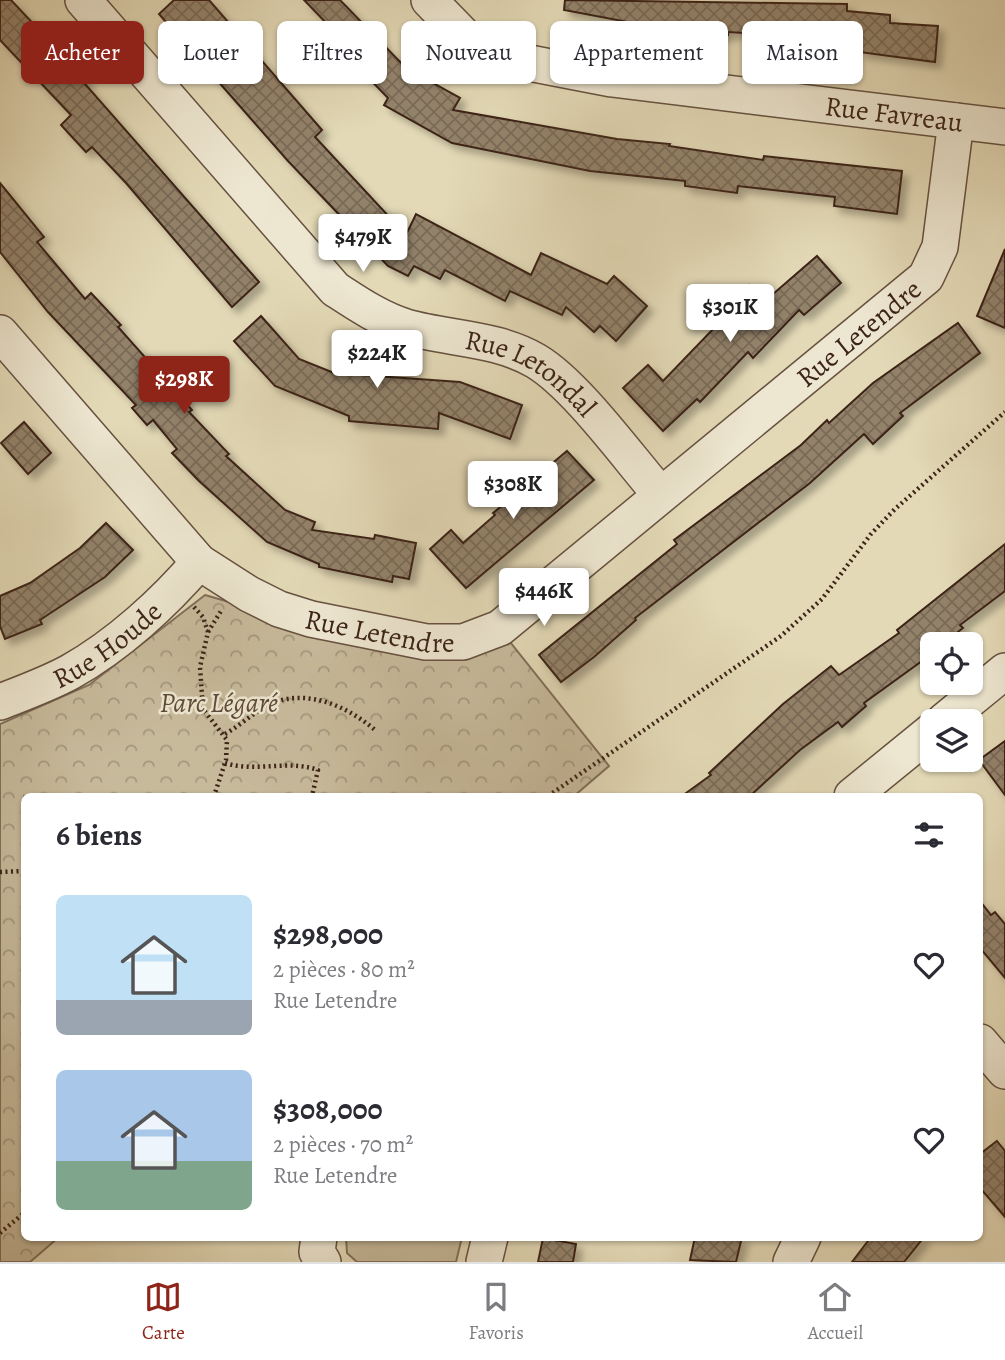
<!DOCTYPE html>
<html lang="fr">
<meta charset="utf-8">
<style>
:root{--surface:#fff;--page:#f2f2f3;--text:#2b2b33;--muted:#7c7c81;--line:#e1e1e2;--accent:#8f2418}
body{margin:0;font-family:Alegreya,serif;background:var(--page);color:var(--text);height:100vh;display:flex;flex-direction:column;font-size:26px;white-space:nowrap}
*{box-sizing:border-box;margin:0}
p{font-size:23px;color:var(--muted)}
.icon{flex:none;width:38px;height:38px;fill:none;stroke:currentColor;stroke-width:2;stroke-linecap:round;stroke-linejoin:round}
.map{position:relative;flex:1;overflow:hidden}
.details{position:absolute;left:21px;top:793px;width:962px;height:448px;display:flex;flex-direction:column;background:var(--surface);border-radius:10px;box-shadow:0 2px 5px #0004}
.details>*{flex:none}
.top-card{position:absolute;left:21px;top:21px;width:964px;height:63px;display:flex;gap:14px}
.controls{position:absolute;left:920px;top:632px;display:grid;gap:14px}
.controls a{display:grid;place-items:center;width:63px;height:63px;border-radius:10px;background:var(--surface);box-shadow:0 2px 5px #0004;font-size:35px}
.price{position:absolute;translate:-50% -60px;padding:0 16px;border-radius:7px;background:#fff;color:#222;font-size:23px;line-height:46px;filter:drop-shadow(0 2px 4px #0008)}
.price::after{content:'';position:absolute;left:50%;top:42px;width:21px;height:16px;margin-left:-10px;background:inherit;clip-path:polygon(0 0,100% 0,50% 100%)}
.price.selected{background:var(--accent);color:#fff}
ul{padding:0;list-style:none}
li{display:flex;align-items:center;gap:21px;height:175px;padding:0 35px}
li span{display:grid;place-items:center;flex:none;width:196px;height:140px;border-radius:10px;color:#555}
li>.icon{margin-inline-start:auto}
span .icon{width:84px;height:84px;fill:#fffc;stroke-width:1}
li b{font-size:30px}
h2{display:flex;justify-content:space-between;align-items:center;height:84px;padding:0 35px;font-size:30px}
.pill{padding:0 24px;border-radius:10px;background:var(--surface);box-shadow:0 2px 5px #0004;font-size:24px;line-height:63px}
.pill.selected{background:var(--accent);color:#fff}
.tabs{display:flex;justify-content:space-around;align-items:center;height:98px;border-top:2px solid var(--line);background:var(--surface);font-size:19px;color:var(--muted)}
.tabs a{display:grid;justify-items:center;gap:4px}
.tabs .selected{color:var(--accent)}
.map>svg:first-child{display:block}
.green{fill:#c7ba9b;stroke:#826f5a;stroke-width:2}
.park{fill:url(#park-crowns);stroke:#826f5a;stroke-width:2}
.building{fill:url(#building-cross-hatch);stroke:#3c2418;stroke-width:2;filter:url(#shadow)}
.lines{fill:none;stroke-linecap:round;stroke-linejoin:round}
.minor-casing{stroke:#665140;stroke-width:38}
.path{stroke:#3c2418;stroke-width:4.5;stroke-dasharray:2 3.5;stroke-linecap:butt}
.minor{stroke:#ede6d0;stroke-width:35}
.labels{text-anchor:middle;stroke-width:5;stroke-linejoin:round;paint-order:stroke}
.street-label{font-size:28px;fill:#3c2418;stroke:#ede6d0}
.park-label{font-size:28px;font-style:italic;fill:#5f4a39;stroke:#ede6d0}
</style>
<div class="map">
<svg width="1005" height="1262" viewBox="0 0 1005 1262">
<defs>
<pattern id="park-crowns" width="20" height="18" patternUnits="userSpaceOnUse" patternTransform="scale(1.75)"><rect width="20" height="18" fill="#c7ba9b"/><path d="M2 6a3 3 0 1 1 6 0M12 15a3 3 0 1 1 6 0" fill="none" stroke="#a3977d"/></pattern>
<pattern id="building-cross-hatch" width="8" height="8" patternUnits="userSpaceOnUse" patternTransform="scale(1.75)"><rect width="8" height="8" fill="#93826a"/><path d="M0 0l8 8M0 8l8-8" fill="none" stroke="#796a56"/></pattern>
<filter id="shadow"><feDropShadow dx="6" dy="6" stdDeviation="3.5" flood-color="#0004"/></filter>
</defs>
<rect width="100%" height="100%" fill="#e3d9b6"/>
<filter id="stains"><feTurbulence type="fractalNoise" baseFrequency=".00286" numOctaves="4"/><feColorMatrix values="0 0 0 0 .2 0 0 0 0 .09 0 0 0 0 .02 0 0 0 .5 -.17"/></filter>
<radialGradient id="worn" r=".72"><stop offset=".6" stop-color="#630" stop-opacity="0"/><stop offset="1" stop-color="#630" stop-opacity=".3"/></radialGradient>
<!-- green -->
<polygon class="green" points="346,1237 462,1237 456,1262 357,1262 347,1253"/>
<!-- park -->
<polygon class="park" points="205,595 424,659 467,659 510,642 609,766 574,796 24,796 24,1237 59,1237 30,1262 0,1262 0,724 89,685"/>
<!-- building -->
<g class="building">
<polygon points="0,0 11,0 88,82 85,84 259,282 232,307 126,183 92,147 86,152 61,125 71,115 0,40"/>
<polygon points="174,0 209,0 322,130 315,137 406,235 416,214 531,275 541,253 607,284 614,276 647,306 616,341 600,326 594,332 566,307 562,315 510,291 505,301 445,270 440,279 414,266 408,276 388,266 288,161 159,14"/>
<polygon points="304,0 340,0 406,68 460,98 453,110 617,139 670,144 669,146 763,160 764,156 902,171 897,214 834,206 835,197 738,186 737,193 685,186 685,181 590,171 452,143 384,105 388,98 327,35 333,30"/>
<polygon points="565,0 847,4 847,11 890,15 890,23 938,26 935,62 859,52 860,42 793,40 793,36 728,32 728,35 698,34 699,32 628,25 628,22 564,10"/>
<polygon points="0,183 44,237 37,242 85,299 91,293 121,325 118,327 192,410 189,412 229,454 226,456 285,510 315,522 312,530 374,539 375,535 416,543 409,579 393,576 392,582 319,567 319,564 267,542 199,481 172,453 177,449 153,420 147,425 132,408 136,405 48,312 0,252"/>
<polygon points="1005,249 1005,328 977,316"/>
<polygon points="817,256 841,283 804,315 799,310 753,358 748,352 700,402 697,399 663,431 623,388 648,365 663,381 718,324 715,320 749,285 765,301"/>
<polygon points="261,316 299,359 334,373 460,382 522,405 510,439 439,413 438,429 349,421 349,416 275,386 234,341"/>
<polygon points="958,323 980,353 900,413 903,416 873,444 864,434 810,483 635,618 636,620 594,657 561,682 539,655 677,544 674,540 801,445 827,420 829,423 873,383"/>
<polygon points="24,422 51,453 28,474 1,443"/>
<polygon points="567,451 594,480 466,588 430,549 451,530 463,543 495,515 493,513"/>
<polygon points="106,523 133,550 105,577 40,620 42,624 5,639 0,626 0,596 30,583 80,548"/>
<polygon points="1005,544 1005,591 960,625 963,628 943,644 933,644 933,653 864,703 866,706 842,727 838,722 800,750 750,796 682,796 711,775 709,773 783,704 831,666 839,675 899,633 897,630"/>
<polygon points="1005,741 1005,795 979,760"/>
<polygon points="980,901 991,915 995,912 1005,924 1005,978 980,948"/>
<polygon points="997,1141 1005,1151 1005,1217 980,1188 980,1154"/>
<polygon points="695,1237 742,1237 736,1262 690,1260"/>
<polygon points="871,1237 924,1237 904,1262 852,1262"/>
<polygon points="543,1238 576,1244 573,1262 538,1262"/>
</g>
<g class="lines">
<defs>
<g id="minor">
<path id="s1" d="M 83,0 L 335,289 C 358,304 380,319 406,327 C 449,339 497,338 536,361 C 576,385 627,456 660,494"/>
<path id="s2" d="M 429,0 L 467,39 L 493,52 L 524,62 L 612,79 L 1005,127"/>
<path id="s3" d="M 0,333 L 199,562 L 249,594 L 279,609 L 311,619 L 426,642 L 463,642 L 500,628 L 926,277 L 940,247 L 956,121"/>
<path id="s4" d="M 0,702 C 23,693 48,684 70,672 C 118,645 164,603 199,562"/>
<polyline points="944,721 1005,671"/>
<polyline points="852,796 933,730"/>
<polyline points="980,1042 1005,1071"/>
<polyline points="319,1237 317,1252 323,1262"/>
<polyline points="484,1262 490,1237"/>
<polyline points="791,1262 803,1237"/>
</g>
</defs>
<!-- minor casing -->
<use href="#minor" class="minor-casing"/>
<!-- path -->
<g class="path">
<polyline points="194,607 203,617 208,632 200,667 203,709 227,740 226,760 214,796"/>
<polyline points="208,632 221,611"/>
<path d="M 225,734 C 241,725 254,712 270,704 C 307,688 347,706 375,730"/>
<path d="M 225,763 C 257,773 287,759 318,770 L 312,796"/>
<polyline points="548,796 781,636 822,599 871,534 895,509 1005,412"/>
<polyline points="0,872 24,871"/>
<polyline points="0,1233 24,1213"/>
</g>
<!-- minor -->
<use href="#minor" class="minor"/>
</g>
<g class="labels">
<!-- street labels -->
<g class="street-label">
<text dy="10" stroke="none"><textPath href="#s2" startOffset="490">Rue Favreau</textPath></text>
<text dy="10" stroke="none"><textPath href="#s3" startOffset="1088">Rue Letendre</textPath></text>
<text dy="10" stroke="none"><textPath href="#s1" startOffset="600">Rue Letondal</textPath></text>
<text dy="10" stroke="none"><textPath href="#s3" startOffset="500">Rue Letendre</textPath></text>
<text dy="10" stroke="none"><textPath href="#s4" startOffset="122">Rue Houde</textPath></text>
</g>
<!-- park labels -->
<g class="park-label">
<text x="219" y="712">Parc Légaré</text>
</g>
</g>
<rect width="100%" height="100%" filter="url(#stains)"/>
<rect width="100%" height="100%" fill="url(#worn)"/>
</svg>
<div class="controls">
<a><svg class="icon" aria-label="locate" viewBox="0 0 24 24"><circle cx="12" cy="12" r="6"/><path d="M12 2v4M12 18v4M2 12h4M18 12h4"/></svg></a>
<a><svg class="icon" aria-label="layers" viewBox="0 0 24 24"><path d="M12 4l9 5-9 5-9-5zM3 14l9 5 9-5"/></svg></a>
</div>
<b class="price" style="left:363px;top:274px">$479K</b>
<b class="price" style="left:730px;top:344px">$301K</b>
<b class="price" style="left:377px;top:390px">$224K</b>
<b class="price selected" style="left:184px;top:416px">$298K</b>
<b class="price" style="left:513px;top:521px">$308K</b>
<b class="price" style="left:544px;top:628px">$446K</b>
<div class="top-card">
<a class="pill selected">Acheter</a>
<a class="pill">Louer</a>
<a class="pill">Filtres</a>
<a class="pill">Nouveau</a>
<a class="pill">Appartement</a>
<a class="pill">Maison</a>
</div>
<section class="details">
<h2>6 biens<svg class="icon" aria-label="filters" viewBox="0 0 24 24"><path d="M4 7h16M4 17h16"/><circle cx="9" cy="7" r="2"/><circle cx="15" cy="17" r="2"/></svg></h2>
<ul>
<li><span style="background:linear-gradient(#bfe0f5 75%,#9aa5b1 0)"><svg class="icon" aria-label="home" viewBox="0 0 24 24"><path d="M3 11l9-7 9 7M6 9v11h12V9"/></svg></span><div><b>$298,000</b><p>2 pièces · 80 m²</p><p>Rue Letendre</p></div><svg class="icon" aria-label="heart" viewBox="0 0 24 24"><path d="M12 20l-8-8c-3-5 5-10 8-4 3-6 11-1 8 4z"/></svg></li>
<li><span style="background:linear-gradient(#a9c7e8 65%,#7fa58c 0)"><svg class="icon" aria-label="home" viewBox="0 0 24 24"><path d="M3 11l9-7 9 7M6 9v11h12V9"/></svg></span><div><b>$308,000</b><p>2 pièces · 70 m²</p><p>Rue Letendre</p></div><svg class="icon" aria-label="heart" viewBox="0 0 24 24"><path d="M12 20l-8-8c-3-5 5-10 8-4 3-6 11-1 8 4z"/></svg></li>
</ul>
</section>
</div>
<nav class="tabs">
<a class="selected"><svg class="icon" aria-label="map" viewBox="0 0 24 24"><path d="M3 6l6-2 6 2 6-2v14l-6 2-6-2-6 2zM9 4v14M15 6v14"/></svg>Carte</a>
<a><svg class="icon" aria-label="saved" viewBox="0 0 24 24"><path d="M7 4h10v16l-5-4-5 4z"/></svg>Favoris</a>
<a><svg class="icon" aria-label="home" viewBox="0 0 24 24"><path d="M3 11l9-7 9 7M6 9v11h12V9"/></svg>Accueil</a>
</nav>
